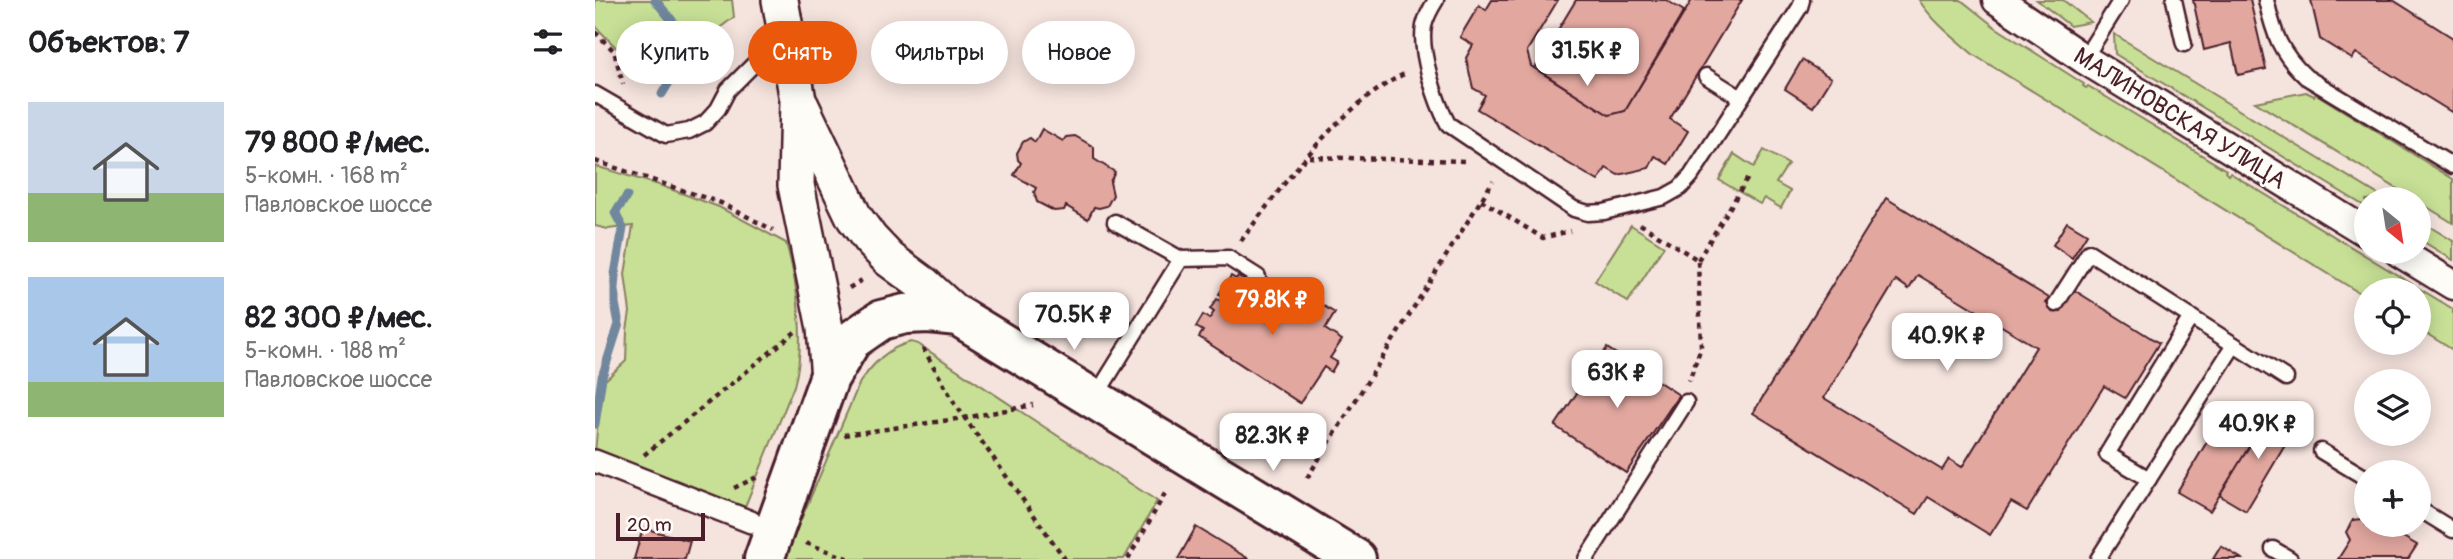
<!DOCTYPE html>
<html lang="ru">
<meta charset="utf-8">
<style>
:root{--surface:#fff;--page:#f6f6f6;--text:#202124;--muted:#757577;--accent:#ea580c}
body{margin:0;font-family:Pangolin,sans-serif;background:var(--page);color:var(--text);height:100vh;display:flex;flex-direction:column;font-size:26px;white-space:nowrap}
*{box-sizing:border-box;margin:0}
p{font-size:23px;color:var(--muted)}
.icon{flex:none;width:38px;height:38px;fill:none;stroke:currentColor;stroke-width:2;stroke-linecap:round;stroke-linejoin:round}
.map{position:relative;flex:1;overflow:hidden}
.details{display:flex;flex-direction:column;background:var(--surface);width:595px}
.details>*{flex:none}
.top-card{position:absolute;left:21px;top:21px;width:665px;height:63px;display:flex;gap:14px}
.needle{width:46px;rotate:150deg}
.controls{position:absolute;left:1759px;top:187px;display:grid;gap:14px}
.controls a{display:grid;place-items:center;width:77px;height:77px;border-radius:50%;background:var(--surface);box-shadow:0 4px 18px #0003;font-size:35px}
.scale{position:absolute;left:21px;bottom:18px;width:89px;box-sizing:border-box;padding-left:7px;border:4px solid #4a1f2b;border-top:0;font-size:19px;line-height:24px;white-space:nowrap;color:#4a1f2b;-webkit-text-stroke:5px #fdfcf7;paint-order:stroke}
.price{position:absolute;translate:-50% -60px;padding:0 16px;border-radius:14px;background:#fff;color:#222;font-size:23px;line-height:46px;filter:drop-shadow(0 2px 4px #0008)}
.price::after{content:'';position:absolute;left:50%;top:42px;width:21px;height:16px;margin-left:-10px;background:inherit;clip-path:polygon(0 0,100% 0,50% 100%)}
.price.current{background:var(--accent);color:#fff}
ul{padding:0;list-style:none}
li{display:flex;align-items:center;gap:21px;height:175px;padding:0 28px}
li span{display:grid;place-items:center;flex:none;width:196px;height:140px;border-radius:0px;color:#555}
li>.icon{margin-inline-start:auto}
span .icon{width:84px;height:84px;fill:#fffc;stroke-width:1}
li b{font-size:30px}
h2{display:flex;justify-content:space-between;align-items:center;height:84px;padding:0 28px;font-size:30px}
.tag{padding:0 24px;border-radius:32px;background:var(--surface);box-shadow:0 4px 18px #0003;font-size:24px;line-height:63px}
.tag.current{background:var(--accent);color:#fff}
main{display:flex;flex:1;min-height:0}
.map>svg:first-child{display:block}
.green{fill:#c7e096;stroke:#888060;stroke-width:2}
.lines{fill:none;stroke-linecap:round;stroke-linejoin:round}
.stream{stroke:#70879e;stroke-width:9}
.building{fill:#e2a8a0;stroke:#4a1f2b;stroke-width:2;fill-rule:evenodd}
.service-casing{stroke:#4a1f2b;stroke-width:19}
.pedestrian-casing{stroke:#4a1f2b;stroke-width:26}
.minor-casing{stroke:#4a1f2b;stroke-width:33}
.tertiary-casing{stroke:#4a1f2b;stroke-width:40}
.secondary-casing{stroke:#4a1f2b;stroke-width:44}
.path{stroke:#4a1f2b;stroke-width:4.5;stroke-dasharray:5 5;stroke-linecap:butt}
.service{stroke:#fdfcf7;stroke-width:14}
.pedestrian{stroke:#fdfcf7;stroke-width:21}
.minor{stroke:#fdfcf7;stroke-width:28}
.tertiary{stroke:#fdfcf7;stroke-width:35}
.secondary{stroke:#fdfcf7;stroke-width:38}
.labels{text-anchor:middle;stroke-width:5;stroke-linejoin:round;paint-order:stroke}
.street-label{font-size:24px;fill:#4a1f2b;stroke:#fdfcf7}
</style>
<main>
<section class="details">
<h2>Объектов: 7<svg class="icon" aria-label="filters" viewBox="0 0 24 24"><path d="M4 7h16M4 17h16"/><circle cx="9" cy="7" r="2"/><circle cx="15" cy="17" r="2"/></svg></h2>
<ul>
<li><span style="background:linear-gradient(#c9d6e8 65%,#8fb573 0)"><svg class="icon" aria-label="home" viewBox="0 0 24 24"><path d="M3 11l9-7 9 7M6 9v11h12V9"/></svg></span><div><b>79 800 ₽/мес.</b><p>5-комн. · 168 m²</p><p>Павловское шоссе</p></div></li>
<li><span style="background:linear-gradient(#a9c7e8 75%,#8fb573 0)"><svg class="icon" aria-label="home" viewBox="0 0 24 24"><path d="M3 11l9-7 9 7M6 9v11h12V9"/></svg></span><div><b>82 300 ₽/мес.</b><p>5-комн. · 188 m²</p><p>Павловское шоссе</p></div></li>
</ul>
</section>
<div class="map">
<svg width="1858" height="559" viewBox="0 0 1858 559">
<rect width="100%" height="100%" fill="#f5e3dd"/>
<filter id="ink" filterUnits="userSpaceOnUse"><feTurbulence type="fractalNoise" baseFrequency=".0143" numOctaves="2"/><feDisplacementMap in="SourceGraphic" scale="14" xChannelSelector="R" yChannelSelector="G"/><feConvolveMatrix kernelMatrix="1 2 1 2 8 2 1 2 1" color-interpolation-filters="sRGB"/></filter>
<g filter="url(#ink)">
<!-- green -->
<g class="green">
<polygon points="0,0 137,0 139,17 68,71 40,67 4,30 0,25"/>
<path d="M 1324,0 L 1366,0 L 1400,27 L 1489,84 L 1488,86 L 1491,88 L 1493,86 L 1631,170 L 1630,172 L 1633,175 L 1635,173 L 1858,309 L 1858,350 L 1824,329 L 1824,290 L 1771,290 L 1771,297 L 1379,55 C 1359,38 1338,22 1324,0 Z"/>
<polygon points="1442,0 1468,0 1496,22 1475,26"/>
<polygon points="1519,34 1790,199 1771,200 1771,207 1520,54"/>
<polygon points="1711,92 1719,96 1721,94 1858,179 1858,223 1824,202 1824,200 1819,199 1660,102"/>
<polygon points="1169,150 1193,164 1181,183 1195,191 1186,208 1169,198 1165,204 1124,180 1139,154 1159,167"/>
<path d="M 0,166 L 64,185 L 124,207 L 191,243 C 203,285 211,344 199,386 L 149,509 L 0,454 L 6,384 L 31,361 L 32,330 L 35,312 L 30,274 L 38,226 L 13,229 L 0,226 Z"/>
<polygon points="1824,220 1858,241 1858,260 1824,239"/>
<polygon points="1036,225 1069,246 1033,302 1000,281"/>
<path d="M 316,342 L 323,344 L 562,501 L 529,559 L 189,559 L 265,382 C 279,363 292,348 316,342 Z"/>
</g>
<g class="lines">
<!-- stream -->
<g class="stream">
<polyline points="60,0 85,30 90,56 67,94"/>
<polyline points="0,424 7,377 24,324 20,303 20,274 28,228 20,213 32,196"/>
</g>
</g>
<!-- building -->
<g class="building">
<polygon points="897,0 963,0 932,51 936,66 1014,115 1030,111 1097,0 1147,0 1075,119 1093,131 1073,164 1060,156 1054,168 1023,175 1011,168 1003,181 882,109 890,95 878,88 871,58 878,45 865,37 884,5 891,10"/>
<polygon points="981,0 1071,0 1089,11 1030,111 1014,115 940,68"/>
<polygon points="1598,0 1655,0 1671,69 1643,75 1636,43 1609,50"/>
<polygon points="1716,0 1798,0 1858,38 1858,113 1761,53 1757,59 1725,39"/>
<polygon points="1207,60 1236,78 1218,107 1190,89"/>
<polygon points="447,129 468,141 471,137 480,136 499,147 499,159 520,172 515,182 518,195 512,206 504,208 499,207 493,219 471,206 469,210 459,211 442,202 439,192 441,188 419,175 426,163 423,160 422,153 428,142 435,138 440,142"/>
<path d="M 1291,198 L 1454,298 L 1451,303 L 1465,312 L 1479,290 L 1564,343 L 1530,398 L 1509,386 L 1432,511 L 1416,502 L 1395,535 L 1333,497 L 1322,514 L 1158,413 ZM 1323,275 L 1441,347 L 1367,467 L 1354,459 L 1347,470 L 1229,398 L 1301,280 L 1314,289 Z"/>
<polygon points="1472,222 1492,234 1477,258 1458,245"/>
<polygon points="636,276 641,279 643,276 702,314 714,297 740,313 730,329 747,340 735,358 742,362 736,372 729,367 705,403 604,337 608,331 601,327 608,315 614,319 619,312 615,309 622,299 627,302 630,298 624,294"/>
<polygon points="1012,348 1084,395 1031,473 960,426"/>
<polygon points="1676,410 1702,425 1651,511 1624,495"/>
<polygon points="1628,415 1661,435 1615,511 1582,492"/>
<polygon points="1770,514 1771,525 1805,525 1806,529 1803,534 1822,545 1813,559 1743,559 1755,540 1751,532 1758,520 1767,519"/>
<polygon points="601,527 654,559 583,559"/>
<polygon points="48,528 95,541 90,559 39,559"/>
<polygon points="1626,546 1647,559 1618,559"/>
</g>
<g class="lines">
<defs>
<g id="service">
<path d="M 841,0 C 836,8 831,17 829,26 C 824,51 841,102 853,124 L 979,209 L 993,213 L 1009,212 L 1069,197 L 1085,188 L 1096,176 L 1205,7 L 1207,0"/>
<polyline points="1579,0 1589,44"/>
<path d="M 1671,0 C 1679,34 1685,53 1711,77 L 1858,166"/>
<polyline points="1489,59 1526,0"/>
<polyline points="1111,76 1146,98"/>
<polyline points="0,94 71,135 94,131 110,123 123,109 133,90 159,64 193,51"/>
<polyline points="520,222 586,259"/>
<polyline points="1461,304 1494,252 1691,378"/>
<polyline points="499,399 586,259 633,258 663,277"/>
<polyline points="1726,451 1771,478"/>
<polyline points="1554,479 1512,454 1596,317"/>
<polyline points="1824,509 1858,530"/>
<polyline points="1678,549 1695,559"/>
<polyline points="991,559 1091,402"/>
<polyline points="1503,559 1639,345"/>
</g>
<polyline id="pedestrian" points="0,461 156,522"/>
<g id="minor">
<polyline points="1402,0 1489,59 1771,232"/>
<polyline points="1804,252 1858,285"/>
</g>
<g id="tertiary">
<polyline points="185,0 203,100 201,185 230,328 234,378"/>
<polyline points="206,106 259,217 275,239 294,259 328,284 363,316"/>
</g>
<polyline id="secondary" points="169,559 234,378 257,340 286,320 310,314 334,313 363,316 761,559"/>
</defs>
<!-- service casing -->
<use href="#service" class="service-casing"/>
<!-- pedestrian casing -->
<use href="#pedestrian" class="pedestrian-casing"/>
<!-- minor casing -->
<use href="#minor" class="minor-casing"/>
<!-- tertiary casing -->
<use href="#tertiary" class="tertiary-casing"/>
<!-- secondary casing -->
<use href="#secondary" class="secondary-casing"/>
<!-- path -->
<g class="path">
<polyline points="0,32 19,51 28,84"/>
<polyline points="714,157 869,161"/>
<polyline points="0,161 126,203 178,230"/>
<polyline points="886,200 948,238 975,231"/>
<polyline points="1045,224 1103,260 1106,347 1094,381"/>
<path d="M 646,241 C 690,182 745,104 813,72"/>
<polyline points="1103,260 1154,176"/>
<polyline points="254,288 270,278"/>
<polyline points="328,348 360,404 470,559"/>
<polyline points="249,435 369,418 438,405"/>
<polyline points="49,455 200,332"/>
<polyline points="712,478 898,181"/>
<polyline points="139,488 162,477"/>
<polyline points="211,543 254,559"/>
<polyline points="533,559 572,490"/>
</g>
<!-- service -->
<use href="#service" class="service"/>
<!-- pedestrian -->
<use href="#pedestrian" class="pedestrian"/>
<!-- minor -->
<use href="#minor" class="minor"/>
<!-- tertiary -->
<use href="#tertiary" class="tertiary"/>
<!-- secondary -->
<use href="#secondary" class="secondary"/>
</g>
</g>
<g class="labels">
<!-- street labels -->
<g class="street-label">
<text transform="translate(1585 118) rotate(32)" y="8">МАЛИНОВСКАЯ УЛИЦА</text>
</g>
</g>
</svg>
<div class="controls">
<a><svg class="needle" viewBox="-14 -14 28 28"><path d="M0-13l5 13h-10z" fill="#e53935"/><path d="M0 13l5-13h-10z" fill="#757577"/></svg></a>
<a><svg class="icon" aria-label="locate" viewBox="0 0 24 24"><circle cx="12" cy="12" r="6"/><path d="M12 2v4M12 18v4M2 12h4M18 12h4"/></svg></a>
<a><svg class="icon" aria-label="layers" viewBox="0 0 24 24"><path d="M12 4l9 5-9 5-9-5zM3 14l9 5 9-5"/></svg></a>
<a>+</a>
</div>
<div class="scale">20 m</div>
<b class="price" style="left:992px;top:88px">31.5K ₽</b>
<b class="price current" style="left:677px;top:337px">79.8K ₽</b>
<b class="price" style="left:479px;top:352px">70.5K ₽</b>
<b class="price" style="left:1352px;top:373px">40.9K ₽</b>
<b class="price" style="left:1022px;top:410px">63K ₽</b>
<b class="price" style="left:1663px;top:461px">40.9K ₽</b>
<b class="price" style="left:678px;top:473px">82.3K ₽</b>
<div class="top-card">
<a class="tag">Купить</a>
<a class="tag current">Снять</a>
<a class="tag">Фильтры</a>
<a class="tag">Новое</a>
</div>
</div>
</main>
